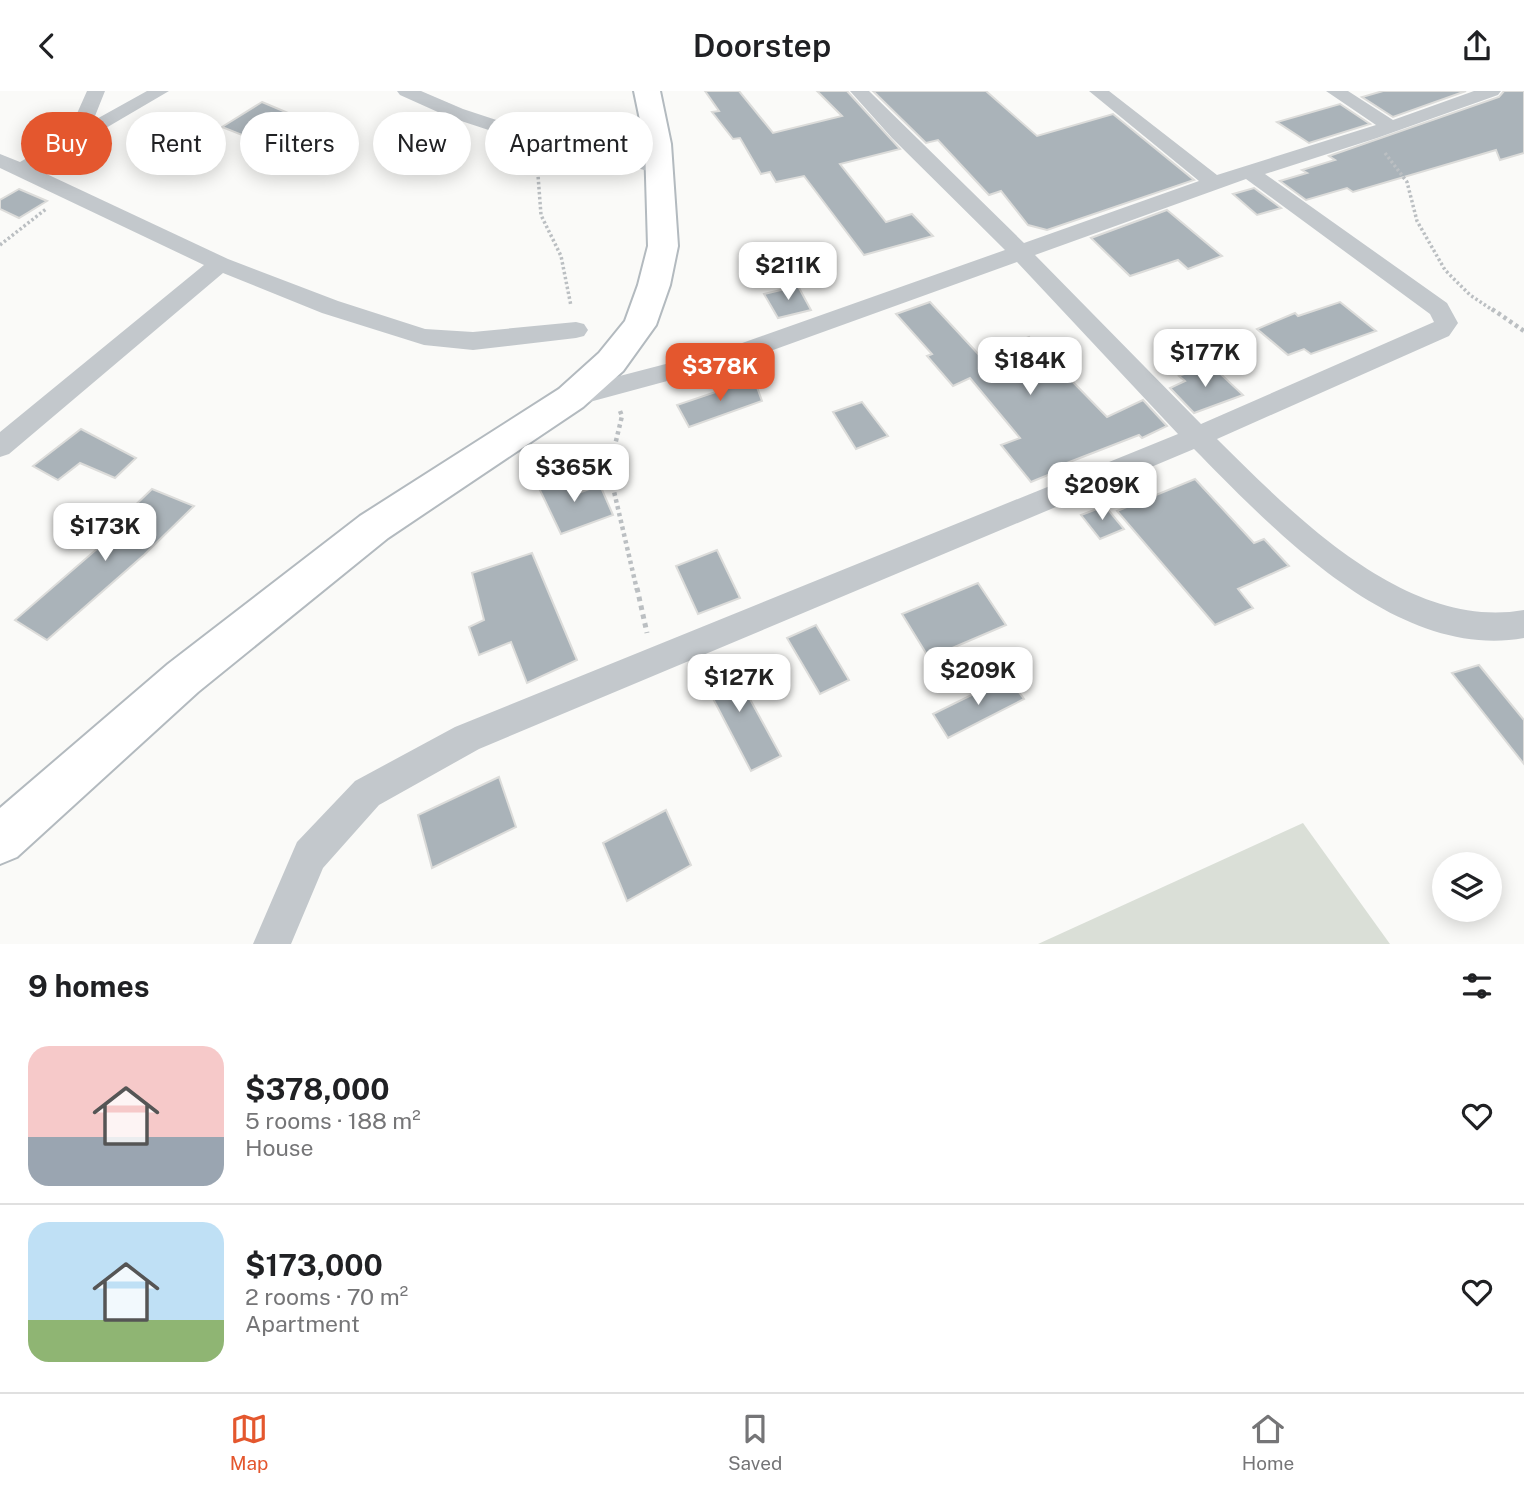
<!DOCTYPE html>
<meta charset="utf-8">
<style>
:root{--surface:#fff;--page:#f6f6f6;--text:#202124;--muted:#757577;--line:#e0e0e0;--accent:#e4572e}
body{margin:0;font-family:"Public Sans",sans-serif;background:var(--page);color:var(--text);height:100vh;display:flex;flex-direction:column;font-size:26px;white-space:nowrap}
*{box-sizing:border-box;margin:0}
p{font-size:23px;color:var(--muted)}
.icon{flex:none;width:38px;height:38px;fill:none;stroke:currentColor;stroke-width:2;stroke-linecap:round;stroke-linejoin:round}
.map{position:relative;height:853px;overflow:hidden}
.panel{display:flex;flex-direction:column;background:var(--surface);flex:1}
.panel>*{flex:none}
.guide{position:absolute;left:21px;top:21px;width:700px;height:63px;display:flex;gap:14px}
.tools{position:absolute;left:1432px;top:761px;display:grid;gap:14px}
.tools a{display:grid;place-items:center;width:70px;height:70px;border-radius:50%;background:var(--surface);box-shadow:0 4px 18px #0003;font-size:35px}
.price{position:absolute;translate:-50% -60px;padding:0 16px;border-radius:14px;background:#fff;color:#222;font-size:23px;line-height:46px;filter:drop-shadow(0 2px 4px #0008)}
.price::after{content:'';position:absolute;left:50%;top:42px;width:21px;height:16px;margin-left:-10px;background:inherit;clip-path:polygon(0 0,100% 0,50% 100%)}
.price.selected{background:var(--accent);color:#fff}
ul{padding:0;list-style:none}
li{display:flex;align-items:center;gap:21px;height:175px;padding:0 28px}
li+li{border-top:2px solid var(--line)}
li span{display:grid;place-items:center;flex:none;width:196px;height:140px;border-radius:21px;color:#555}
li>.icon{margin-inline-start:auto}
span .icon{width:84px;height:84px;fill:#fffc;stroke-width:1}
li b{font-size:30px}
h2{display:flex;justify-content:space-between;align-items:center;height:84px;padding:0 28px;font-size:30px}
.tag{padding:0 24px;border-radius:32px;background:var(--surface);box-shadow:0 4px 18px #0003;font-size:24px;line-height:63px}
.tag.selected{background:var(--accent);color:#fff}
header{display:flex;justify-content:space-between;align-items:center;height:91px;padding:0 28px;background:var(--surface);font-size:32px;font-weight:600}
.menu{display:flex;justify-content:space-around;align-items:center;height:98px;border-top:2px solid var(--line);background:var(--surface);font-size:19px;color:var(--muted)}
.menu a{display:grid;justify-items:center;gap:4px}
.menu .selected{color:var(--accent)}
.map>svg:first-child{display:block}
.green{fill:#dadfd7}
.building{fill:#aab3b9;stroke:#dcdcda;stroke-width:2}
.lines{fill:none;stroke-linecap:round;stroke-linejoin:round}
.secondary-casing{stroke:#b3babf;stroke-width:4}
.path-far2{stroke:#bbbfc2;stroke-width:3.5;stroke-dasharray:2.5 2.5;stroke-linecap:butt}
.path-far1{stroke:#bbbfc2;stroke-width:4.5;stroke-dasharray:3.5 3.5;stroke-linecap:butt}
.path{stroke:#bbbfc2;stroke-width:5;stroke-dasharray:4.5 4.5;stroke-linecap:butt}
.minor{fill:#c3c8cc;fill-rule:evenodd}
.secondary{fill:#fff;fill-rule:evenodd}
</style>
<header><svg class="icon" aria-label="back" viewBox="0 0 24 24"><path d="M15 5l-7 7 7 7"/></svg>Doorstep<svg class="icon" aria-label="share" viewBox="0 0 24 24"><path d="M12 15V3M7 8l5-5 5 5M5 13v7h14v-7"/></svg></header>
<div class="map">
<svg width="1524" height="853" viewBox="0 0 1524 853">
<rect width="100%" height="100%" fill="#fafaf8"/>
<!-- green -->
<polygon class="green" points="1303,732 1390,853 1038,853"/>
<!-- building -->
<g class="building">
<polygon points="705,0 739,0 773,42 842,25 817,0 847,0 900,58 840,73 886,131 912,123 933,145 864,164 804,85 776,91 770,81 761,83 740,47 733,48 712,21 719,20"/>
<polygon points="873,0 986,0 1037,45 1113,23 1194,89 1047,139 1028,134 1001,100 989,104 938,49 926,52"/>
<polygon points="1383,0 1466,0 1393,26 1362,6"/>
<polygon points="1504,0 1524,0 1524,62 1500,69 1496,59 1353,101 1347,97 1306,109 1280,90 1307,82 1302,79 1335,69 1329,65 1499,6"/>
<polygon points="262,11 314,33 275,57 222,36"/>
<polygon points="1340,13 1370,33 1309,52 1277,31"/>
<polygon points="1254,97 1281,117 1257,124 1233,103"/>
<polygon points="19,98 47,110 19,127 0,118 0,109"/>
<polygon points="1167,119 1222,165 1188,178 1178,169 1130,185 1091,147"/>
<polygon points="798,195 811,219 778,227 764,203"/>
<polygon points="930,211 981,266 1029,246 1107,326 1143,309 1167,335 1142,347 1139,344 1067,372 1070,375 1031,391 1001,354 1020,347 970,287 953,295 927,265 932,263 896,223"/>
<polygon points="1340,211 1376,240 1311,263 1304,258 1288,264 1257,238 1295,222 1298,225"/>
<polygon points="1210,273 1243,304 1194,322 1170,297 1185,290 1179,285"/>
<polygon points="754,288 762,310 689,336 677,314"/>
<polygon points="862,311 888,345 856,358 833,321"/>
<polygon points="81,338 136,367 115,387 80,372 58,389 33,375"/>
<polygon points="562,382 573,404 600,394 613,424 561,443 537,393"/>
<polygon points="1195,388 1254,452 1264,448 1289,475 1238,498 1253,517 1215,534 1117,420"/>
<polygon points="152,398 194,415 144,464 47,549 15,529 128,431 123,426"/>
<polygon points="1105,415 1124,438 1100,448 1081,424"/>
<polygon points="717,459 740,507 698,523 676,475"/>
<polygon points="532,462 577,569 527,592 511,551 479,564 469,536 484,529 472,482"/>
<polygon points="978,492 1006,534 929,567 902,523"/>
<polygon points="816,534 849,589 820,603 787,547"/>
<polygon points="727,566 781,665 751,680 698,579"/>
<polygon points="1479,574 1524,629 1524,673 1452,582"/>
<polygon points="1008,586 1024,608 948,647 933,623"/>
<polygon points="499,686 516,736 432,777 418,724"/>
<polygon points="666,719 691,774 627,810 603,752"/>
</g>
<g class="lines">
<defs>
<polygon id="secondary" points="634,0 660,0 671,53 678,155 670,194 656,234 623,280 583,316 388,447 198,601 17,766 0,773 0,717 168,573 360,425 559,298 599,262 625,230 638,194 648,155 645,53"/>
</defs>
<!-- secondary casing -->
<use href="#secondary" class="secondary-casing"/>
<!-- path-far2 -->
<g class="path-far2">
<polyline points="1385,62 1407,91 1417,130 1445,179 1470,204 1494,220"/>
<polyline points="537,71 541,124 561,165 571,215"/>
<polyline points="0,154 46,118"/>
</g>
<!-- path-far1 -->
<g class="path-far1">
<polyline points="1492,218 1524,240"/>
<polyline points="620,320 622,325 609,379 637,499"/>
</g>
<!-- path -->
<polyline class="path" points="637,497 647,542"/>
<!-- minor -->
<g class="minor">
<polygon points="87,0 105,0 93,30 147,0 169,0 36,78 228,168 338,210 425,238 473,241 576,231 584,233 588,239 584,245 576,247 473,259 424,254 322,222 223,182 9,363 0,366 0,341 204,174 0,77 0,63 20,71 74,40 75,27"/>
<polygon points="397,0 421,0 463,18 539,43 595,53 665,73 668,77 665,81 658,83 592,64 528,52 449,26 400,4"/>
<path d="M 850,0 L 869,0 L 1024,152 L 1199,90 L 1089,0 L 1109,0 L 1217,84 L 1376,34 L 1326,0 L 1348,0 L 1393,29 L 1474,0 L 1501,0 L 1498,4 L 1377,47 L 1265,83 L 1447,212 L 1458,232 L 1449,245 L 1217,348 C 1294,424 1406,540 1524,519 L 1524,547 C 1397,570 1275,440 1194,358 L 479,658 L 379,714 L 323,777 L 291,853 L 253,853 L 297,751 L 355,690 L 455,636 L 1178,343 L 1017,171 L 745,269 L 571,316 L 562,314 L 558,307 L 562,300 L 731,256 L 1005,159 L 892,47 ZM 1246,88 L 1430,223 L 1434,231 L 1201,333 L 1035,164 Z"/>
</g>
<!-- secondary -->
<use href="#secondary" class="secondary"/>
</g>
</svg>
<div class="tools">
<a><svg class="icon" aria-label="layers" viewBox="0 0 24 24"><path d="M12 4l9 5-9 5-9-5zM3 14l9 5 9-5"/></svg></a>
</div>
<b class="price" style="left:788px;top:211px">$211K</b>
<b class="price" style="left:1205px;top:298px">$177K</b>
<b class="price" style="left:1030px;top:306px">$184K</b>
<b class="price selected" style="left:720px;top:312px">$378K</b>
<b class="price" style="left:574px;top:413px">$365K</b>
<b class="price" style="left:1102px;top:431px">$209K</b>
<b class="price" style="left:105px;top:472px">$173K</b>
<b class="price" style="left:978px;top:616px">$209K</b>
<b class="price" style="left:739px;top:623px">$127K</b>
<div class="guide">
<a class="tag selected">Buy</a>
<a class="tag">Rent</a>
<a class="tag">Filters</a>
<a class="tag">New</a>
<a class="tag">Apartment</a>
</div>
</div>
<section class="panel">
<h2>9 homes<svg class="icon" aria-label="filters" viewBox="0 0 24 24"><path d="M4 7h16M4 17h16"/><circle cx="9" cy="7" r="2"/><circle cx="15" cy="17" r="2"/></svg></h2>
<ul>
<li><span style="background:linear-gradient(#f6c9c9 65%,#9aa5b1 0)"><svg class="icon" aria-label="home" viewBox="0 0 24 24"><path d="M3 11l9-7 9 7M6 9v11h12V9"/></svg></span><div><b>$378,000</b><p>5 rooms · 188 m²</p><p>House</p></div><svg class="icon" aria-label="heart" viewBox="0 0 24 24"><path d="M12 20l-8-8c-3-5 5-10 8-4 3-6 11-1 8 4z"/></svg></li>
<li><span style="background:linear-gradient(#bfe0f5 70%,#8fb573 0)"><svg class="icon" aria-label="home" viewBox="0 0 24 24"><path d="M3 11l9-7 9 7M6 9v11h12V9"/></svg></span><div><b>$173,000</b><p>2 rooms · 70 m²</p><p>Apartment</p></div><svg class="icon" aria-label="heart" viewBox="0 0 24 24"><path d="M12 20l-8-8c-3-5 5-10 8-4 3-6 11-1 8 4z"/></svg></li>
</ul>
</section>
<nav class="menu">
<a class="selected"><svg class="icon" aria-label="map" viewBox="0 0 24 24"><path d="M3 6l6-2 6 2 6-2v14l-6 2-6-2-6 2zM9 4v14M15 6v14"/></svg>Map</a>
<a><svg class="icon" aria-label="saved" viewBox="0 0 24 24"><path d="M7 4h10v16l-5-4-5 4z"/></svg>Saved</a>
<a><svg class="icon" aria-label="home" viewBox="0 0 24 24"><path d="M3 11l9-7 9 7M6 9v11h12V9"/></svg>Home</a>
</nav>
